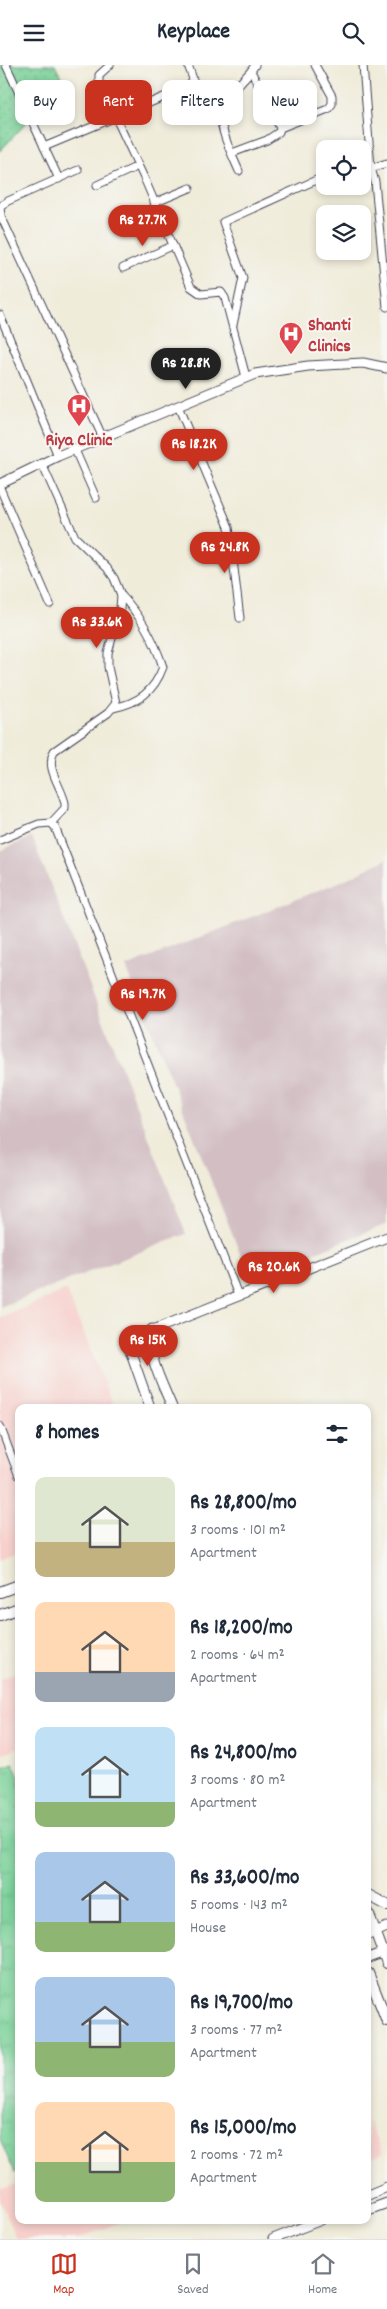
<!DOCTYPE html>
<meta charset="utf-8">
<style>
:root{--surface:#fff;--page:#f2f2f3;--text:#1f2937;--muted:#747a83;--line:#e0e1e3;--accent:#c8321e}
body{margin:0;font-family:Dekko,sans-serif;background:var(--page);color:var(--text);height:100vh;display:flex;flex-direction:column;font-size:19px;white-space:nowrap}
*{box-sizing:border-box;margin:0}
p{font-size:16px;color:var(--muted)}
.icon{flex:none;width:28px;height:28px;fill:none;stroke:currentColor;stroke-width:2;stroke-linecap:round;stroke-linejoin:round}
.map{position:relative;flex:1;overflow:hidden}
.sheet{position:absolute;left:15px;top:1339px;width:356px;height:820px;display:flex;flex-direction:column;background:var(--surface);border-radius:10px;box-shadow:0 2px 8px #0003}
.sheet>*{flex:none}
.top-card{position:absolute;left:15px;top:15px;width:358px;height:45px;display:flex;gap:10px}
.tools{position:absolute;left:316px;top:75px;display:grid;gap:10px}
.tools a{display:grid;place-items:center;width:55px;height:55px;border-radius:10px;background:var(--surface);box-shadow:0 2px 8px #0003;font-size:25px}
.price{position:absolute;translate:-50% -42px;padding:0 11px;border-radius:18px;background:var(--accent);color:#fff;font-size:16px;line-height:32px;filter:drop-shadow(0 1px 2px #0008)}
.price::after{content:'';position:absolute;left:50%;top:30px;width:15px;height:11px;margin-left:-8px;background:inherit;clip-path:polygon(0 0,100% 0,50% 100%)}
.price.current{background:#222;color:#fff}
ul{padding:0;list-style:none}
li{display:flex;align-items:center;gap:15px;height:125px;padding:0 20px}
li span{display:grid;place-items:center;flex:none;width:140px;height:100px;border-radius:10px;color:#555}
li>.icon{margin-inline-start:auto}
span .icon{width:60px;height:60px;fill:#fffc;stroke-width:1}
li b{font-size:21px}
h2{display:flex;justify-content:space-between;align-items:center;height:60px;padding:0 20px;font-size:21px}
.tag{padding:0 18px;border-radius:10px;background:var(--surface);box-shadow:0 2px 8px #0003;font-size:18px;line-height:45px}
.tag.current{background:var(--accent);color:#fff}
header{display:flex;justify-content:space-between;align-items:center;height:65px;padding:0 20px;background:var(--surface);font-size:22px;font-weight:700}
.tabs{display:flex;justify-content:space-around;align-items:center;height:70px;border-top:1px solid var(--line);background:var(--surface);font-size:14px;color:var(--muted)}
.tabs a{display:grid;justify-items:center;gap:2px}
.tabs .current{color:var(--accent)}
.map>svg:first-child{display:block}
.built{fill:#f7d0cc}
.industrial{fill:#d2bec3}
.grass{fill:url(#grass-dots);stroke:#4c7968}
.park{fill:url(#park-tufts);stroke:#4c7968}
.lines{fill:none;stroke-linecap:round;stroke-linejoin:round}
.minor-casing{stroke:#414053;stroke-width:9}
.tertiary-casing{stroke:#414053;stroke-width:11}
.secondary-casing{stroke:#414053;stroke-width:12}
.minor{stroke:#fff;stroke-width:7}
.tertiary{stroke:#fff;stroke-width:9}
.secondary{stroke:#fff;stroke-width:10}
.labels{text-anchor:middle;stroke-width:4;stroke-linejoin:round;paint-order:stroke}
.health-label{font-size:18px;font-weight:bold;fill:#be3a42;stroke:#f6f6f2;text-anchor:start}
</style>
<header><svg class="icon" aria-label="menu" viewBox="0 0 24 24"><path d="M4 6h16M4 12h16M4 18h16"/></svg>Keyplace<svg class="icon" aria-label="search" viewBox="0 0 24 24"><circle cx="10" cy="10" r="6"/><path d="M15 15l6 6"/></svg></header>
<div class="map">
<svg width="387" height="2174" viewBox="0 0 387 2174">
<defs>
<pattern id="grass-dots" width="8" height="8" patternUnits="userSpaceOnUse" patternTransform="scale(1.25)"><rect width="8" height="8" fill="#77d096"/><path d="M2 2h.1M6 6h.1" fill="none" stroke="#67b282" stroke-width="1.8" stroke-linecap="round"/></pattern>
<pattern id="park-tufts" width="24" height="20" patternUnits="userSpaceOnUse" patternTransform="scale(1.25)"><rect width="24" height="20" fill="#77d096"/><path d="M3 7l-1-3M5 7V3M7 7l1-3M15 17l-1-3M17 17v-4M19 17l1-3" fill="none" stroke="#67b282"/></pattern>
</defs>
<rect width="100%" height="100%" fill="#f6f6f2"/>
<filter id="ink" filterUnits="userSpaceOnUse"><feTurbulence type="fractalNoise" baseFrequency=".02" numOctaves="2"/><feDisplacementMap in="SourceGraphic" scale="10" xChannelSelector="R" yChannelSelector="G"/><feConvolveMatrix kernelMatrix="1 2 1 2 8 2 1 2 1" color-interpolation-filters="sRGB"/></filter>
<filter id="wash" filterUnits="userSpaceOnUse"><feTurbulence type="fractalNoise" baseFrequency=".0096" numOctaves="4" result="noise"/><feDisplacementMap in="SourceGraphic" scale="20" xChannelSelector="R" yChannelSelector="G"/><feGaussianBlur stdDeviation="1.12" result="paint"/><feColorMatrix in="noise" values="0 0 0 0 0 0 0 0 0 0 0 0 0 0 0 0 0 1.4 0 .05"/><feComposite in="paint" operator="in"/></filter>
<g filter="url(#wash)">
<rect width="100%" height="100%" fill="#f0ecda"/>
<!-- built -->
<g class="built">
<polygon points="66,1225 114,1342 19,1342 19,1486 0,1494 0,1253"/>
<polygon points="19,1606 19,1682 0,1690 0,1614"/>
<polygon points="368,2054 382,2089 368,2095"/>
<polygon points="19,2118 19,2155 125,2155 78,2174 16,2174 0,2136 0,2125"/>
</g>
<!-- industrial -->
<g class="industrial">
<polygon points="32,772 186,1169 0,1242 0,786"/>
<polygon points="387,794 387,1159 250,1213 126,902 344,815"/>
</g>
<!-- grass -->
<polygon class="grass" points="0,0 55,0 64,18 0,86"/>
<!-- park -->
<polygon class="park" points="13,1698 19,1712 19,2106 14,2108 0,2074 0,1703"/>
</g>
<g filter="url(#ink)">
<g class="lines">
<defs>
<g id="minor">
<polyline points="6,0 59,114"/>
<polyline points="110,0 99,10 99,17 145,115 191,222 201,229 221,227 225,233 246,312"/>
<polyline points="363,0 371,103"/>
<polyline points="280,63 328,44 332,39 332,31 315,0"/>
<polyline points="44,82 190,21 193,14 188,0"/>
<polyline points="232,88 267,75 279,67 280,63 251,6 255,0"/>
<polyline points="387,98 371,103 375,117 387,242"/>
<polyline points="78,105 8,136 0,141 1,151 103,373"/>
<path d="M 239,106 C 233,92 220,66 221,51 C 223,37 242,15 251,6"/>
<polyline points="97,120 138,101"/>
<polyline points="154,138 190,123"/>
<polyline points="123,203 172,181"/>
<polyline points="0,250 58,391"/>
<polyline points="233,260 243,213 223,157 325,111"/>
<polyline points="178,341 229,462 240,553"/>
<polyline points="75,385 96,433"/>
<path d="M 42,399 L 75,472 L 107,503 L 114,513 L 121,530 L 120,544 L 108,588 L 108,602 L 116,638 L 108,648 L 54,686 C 45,704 61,720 65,738 L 65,743 L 51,758"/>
<polyline points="0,423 50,539"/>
<path d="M 113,643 C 138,638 154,627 163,602 C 154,574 141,551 121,530"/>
<polyline points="0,775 39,759 51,758 55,762 238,1230"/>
<polyline points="0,1361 19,1411"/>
</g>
<g id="tertiary">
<polyline points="0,419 58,391 255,309 308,301 363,298 387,303"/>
<path d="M 152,1264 C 144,1285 164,1322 172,1342"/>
<polyline points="150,1342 130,1285 133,1273 387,1172"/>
<polyline points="368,1870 387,1862"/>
<polyline points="368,1893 387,1886"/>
<polyline points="368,2130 387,2122"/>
<polyline points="368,2145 387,2138"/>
<polyline points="273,2174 321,2155"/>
</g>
<g id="secondary">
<polyline points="0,1527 19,1520"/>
<polyline points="0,1550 19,1543"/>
<polyline points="368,1830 387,1840"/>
<polyline points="368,1847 387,1898"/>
<polyline points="368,1908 387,1956"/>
</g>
</defs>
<!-- minor casing -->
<use href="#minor" class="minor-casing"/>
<!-- tertiary casing -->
<use href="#tertiary" class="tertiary-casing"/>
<!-- secondary casing -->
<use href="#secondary" class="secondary-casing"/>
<!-- minor -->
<use href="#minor" class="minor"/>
<!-- tertiary -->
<use href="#tertiary" class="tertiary"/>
<!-- secondary -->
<use href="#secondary" class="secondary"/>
</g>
</g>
<!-- icons -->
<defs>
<symbol id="hospital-pin" viewBox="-11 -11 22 30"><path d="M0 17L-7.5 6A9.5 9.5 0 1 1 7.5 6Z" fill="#e0444e" stroke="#f6f6f2"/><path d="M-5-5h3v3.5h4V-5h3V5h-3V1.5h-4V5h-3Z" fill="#fff"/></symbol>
</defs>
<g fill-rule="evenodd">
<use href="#hospital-pin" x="277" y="255" width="28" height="38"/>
<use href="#hospital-pin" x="65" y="327" width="28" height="38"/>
</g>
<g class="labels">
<!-- health labels -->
<g class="health-label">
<text x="308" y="265">Shanti<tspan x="308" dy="21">Clinics</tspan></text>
<text x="79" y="380" text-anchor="middle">Riya Clinic</text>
</g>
</g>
</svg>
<div class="tools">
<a><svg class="icon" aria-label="locate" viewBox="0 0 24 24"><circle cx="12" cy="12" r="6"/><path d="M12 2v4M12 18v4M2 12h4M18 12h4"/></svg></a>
<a><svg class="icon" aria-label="layers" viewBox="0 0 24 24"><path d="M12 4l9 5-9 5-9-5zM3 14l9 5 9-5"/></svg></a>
</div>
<b class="price" style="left:143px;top:182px">Rs 27.7K</b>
<b class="price current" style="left:186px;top:325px">Rs 28.8K</b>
<b class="price" style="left:194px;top:406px">Rs 18.2K</b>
<b class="price" style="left:225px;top:509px">Rs 24.8K</b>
<b class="price" style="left:97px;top:584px">Rs 33.6K</b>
<b class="price" style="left:143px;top:956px">Rs 19.7K</b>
<b class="price" style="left:274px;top:1229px">Rs 20.6K</b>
<b class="price" style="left:148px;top:1302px">Rs 15K</b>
<div class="top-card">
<a class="tag">Buy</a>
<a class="tag current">Rent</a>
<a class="tag">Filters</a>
<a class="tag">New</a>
</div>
<section class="sheet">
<h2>8 homes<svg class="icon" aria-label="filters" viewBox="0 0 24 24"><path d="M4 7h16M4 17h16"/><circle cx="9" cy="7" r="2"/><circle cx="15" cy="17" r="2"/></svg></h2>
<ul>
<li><span style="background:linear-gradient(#dfe7d0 65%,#c2b280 0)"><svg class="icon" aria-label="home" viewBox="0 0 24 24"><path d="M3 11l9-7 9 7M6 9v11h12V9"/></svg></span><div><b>Rs 28,800/mo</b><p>3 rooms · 101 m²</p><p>Apartment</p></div></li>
<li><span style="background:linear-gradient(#ffd9b3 70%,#9aa5b1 0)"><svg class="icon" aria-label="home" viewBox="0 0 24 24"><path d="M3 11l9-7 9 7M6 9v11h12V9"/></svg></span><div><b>Rs 18,200/mo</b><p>2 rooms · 64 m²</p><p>Apartment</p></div></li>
<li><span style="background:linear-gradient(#bfe0f5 75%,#8fb573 0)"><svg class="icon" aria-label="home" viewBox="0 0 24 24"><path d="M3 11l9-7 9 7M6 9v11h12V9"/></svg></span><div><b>Rs 24,800/mo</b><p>3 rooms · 80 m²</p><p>Apartment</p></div></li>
<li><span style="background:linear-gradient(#a9c7e8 70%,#8fb573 0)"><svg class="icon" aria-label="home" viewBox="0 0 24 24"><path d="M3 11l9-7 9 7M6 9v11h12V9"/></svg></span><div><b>Rs 33,600/mo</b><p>5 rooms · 143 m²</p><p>House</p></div></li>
<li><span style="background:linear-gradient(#a9c7e8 65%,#8fb573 0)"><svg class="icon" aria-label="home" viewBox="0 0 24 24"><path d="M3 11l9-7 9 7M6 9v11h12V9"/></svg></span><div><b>Rs 19,700/mo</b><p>3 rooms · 77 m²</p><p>Apartment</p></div></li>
<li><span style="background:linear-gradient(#ffd9b3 60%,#8fb573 0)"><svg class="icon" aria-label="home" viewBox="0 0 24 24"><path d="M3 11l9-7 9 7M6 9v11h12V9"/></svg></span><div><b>Rs 15,000/mo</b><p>2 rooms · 72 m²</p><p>Apartment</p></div></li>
</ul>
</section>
</div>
<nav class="tabs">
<a class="current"><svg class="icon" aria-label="map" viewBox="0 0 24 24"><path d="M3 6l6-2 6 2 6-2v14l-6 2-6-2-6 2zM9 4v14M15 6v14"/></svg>Map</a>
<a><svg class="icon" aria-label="saved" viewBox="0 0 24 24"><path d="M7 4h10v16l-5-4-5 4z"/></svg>Saved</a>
<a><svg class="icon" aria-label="home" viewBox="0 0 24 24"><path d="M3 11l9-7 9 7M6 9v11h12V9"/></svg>Home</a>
</nav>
